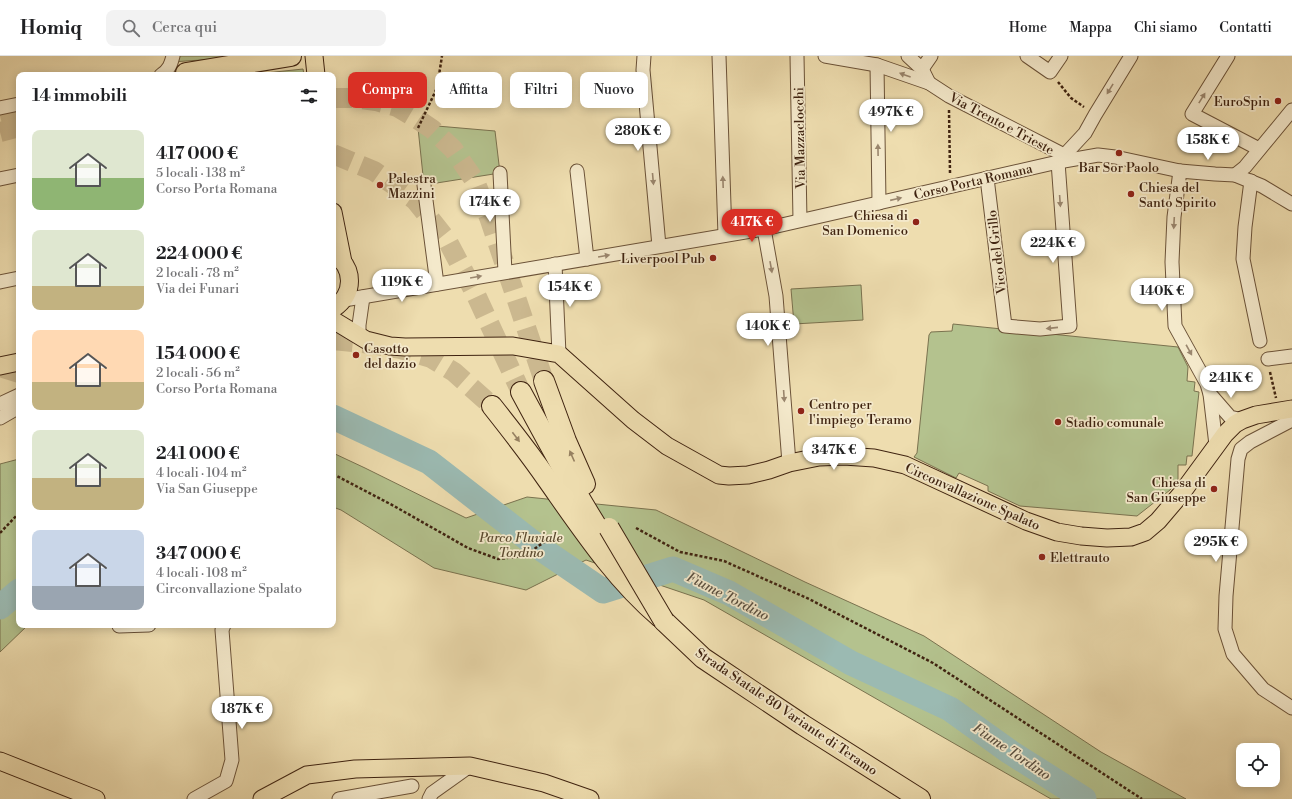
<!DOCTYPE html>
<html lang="it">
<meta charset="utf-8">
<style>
:root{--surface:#fff;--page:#f2f2f2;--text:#202124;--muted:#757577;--line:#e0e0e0;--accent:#d93025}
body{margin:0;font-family:"Libre Bodoni",serif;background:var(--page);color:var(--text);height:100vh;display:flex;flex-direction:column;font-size:15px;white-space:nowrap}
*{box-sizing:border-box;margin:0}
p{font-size:13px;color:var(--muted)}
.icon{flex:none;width:22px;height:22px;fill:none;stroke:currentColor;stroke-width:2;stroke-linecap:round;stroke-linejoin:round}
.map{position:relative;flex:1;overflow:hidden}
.side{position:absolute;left:16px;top:16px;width:320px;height:556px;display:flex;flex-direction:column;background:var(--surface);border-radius:8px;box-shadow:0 2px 10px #0003}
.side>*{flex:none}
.hud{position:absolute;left:348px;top:16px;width:380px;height:36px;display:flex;gap:8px}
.controls{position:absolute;left:1236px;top:687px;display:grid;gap:8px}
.controls a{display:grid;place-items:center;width:44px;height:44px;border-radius:8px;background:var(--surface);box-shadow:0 2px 10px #0003;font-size:20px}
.price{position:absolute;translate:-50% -34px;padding:0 9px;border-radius:14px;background:#fff;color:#222;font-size:13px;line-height:26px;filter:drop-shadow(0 1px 2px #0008)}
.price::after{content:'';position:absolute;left:50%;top:24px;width:12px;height:9px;margin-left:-6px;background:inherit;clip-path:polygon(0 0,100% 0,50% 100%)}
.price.current{background:var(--accent);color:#fff}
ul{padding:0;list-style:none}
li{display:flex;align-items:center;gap:12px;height:100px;padding:0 16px}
li span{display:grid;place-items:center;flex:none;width:112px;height:80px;border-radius:8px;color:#555}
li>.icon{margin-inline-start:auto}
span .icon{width:48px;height:48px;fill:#fffc;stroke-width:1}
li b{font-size:17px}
h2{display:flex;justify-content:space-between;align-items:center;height:48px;padding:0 16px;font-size:17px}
.chip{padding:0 14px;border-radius:8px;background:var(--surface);box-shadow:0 2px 10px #0003;font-size:14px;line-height:36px}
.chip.current{background:var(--accent);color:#fff}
header{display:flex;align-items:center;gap:24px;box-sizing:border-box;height:56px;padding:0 20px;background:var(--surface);border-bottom:1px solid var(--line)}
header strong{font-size:19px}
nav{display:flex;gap:22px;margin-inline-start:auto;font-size:14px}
.search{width:280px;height:36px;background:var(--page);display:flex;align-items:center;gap:10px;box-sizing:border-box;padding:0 14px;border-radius:8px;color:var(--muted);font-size:15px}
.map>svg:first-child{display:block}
.green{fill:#b4c28e;stroke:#7a724f}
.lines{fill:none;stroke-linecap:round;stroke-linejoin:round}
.river{stroke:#9bbab2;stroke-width:25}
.highway-tunnel{stroke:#cbb88f;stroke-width:20;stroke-dasharray:20 10;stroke-linecap:butt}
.minor-casing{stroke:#6b5238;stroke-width:15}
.major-casing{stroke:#3f2310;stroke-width:19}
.highway-casing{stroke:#3f2310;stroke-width:22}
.path{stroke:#3f2310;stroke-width:2.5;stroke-dasharray:3 2;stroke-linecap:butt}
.minor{stroke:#f4e9cb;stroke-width:13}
.major{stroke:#eeddaf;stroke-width:17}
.highway{stroke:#eeddaf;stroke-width:20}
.highway-bridge-casing{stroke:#3f2310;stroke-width:22;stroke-linecap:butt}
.highway-bridge{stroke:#eeddaf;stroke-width:20}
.oneway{fill:#9a866e}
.oneway2{fill:#968060}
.poi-dot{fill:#8f2418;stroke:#f4e9cb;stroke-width:1.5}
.labels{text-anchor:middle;stroke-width:3.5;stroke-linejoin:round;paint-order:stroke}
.poi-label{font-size:13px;fill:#3f2310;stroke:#f4e9cb;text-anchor:start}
.street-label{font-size:13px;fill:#3f2310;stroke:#f4e9cb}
.park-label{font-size:13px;font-style:italic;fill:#5c4b30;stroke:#f4e9cb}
.water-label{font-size:14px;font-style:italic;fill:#5b5041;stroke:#f4e9cb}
</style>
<header>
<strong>Homiq</strong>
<div class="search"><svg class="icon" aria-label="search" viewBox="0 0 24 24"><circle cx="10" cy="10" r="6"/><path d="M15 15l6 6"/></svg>Cerca qui</div>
<nav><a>Home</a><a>Mappa</a><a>Chi siamo</a><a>Contatti</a></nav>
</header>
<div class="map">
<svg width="1292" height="743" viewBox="0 0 1292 743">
<rect width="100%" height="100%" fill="#eeddaf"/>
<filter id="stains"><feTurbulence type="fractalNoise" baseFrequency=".005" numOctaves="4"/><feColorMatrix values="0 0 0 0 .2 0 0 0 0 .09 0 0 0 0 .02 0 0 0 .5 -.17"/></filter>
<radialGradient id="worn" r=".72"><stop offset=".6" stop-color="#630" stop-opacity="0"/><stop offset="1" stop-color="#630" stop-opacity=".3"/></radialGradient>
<!-- green -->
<g class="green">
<polygon points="173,0 262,0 171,6"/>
<polygon points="303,13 304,19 247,19"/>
<polygon points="437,70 495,75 500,117 424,129 418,72"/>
<polygon points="861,229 863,264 794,268 791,233"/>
<polygon points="953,268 1178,291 1188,311 1187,325 1195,326 1194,335 1199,336 1192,400 1187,400 1186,409 1178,409 1178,423 1170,434 1137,460 1020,450 988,435 988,430 959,417 956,422 914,401 917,397 929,279 931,276 952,275"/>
<polygon points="333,397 365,412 466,462 527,441 656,454 805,526 924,580 1101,696 1186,743 1051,743 704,544 586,504 526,534 434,512 341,454 333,451"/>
<polygon points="19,403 19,569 28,569 0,596 0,408"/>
</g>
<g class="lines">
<!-- river -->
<g class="river">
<polyline points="333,361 429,406 537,490 603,535 673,513 729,537 851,607 950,653 1010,696 1084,743"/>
<polyline points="0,551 19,535"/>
</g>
<!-- highway-tunnel -->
<g class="highway-tunnel">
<polyline points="333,42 352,42 376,45 397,51 414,61 432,73 453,93 475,125 490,164 544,325"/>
<polyline points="0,60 19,55"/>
<polyline points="0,76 19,71"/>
<polyline points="333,98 374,115 415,144 447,184 476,239 521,336"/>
<polyline points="333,284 371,288 400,293 431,302 454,316 492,350"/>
<polyline points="0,311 19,317"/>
</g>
<defs>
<g id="minor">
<polyline points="644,0 643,14 659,190"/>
<polyline points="719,0 725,179"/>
<polyline points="797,0 800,164"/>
<polyline points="825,0 877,9 929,27 949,40 1064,99"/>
<polyline points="908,0 922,13 929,27"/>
<polyline points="1027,0 1050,16 1061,0"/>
<polyline points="1228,0 1192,58 1259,93"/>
<polyline points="877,9 879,147"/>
<polyline points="922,13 931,0"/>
<path d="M 161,19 C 169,14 171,8 173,0"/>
<polyline points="0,52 19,48"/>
<polyline points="1059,105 1085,77 1095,59 1131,0"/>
<polyline points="577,115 587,203"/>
<polyline points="1180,115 1174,161 1172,206 1175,270 1207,328 1210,338 1216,389"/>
<polyline points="500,117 505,216"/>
<polyline points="1235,119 1245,111 1292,54"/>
<polyline points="987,122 1005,270 1040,273 1070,270 1058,106"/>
<polyline points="0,123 19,119"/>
<polyline points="1251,125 1245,171 1243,203 1260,285"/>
<polyline points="424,129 437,228"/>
<polyline points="764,173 776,240 789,407"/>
<polyline points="555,208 559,298"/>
<polyline points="0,226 19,222"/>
<polyline points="344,244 764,173 1058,106 1098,99 1115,101 1180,115 1215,118 1235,119 1262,130 1292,148"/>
<polyline points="359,279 359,269 363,241"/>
<polyline points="1268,303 1292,300"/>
<polyline points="1210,338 1230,361 1242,364"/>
<polyline points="0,348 19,339"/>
<polyline points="0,362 19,351"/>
<polyline points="1292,364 1250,386 1241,393 1238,403 1226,540 1225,573 1233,598 1263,633 1292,652"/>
<polyline points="119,570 149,569"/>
<polyline points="194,743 226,725 232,704 222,574 224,569"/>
<polyline points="339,743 412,730"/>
<polyline points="429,743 432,737 470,710"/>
</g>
<g id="major">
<polyline points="314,0 316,19"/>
<polyline points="333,156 343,206"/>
<path d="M 333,197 C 355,212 355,238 333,253"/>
<polyline points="333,264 366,284 390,290 405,291 513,290 559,298 633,364 667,390 719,419 729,420 748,419 769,414 789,407 819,401 844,400 874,402 905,409 1026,465 1057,476 1081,480 1107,482 1131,481 1145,476 1158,465 1181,438 1225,378 1235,368 1242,364 1256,359 1292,353"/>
<polyline points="0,310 19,306"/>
<polyline points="0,705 96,743"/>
<polyline points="262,743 307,719 355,713 470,710 544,727 590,743"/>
</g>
<g id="highway">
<polyline points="186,17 291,0"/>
<polyline points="544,325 566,385 585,428"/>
<path d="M 521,336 C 551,391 580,447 616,500"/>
<path d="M 492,350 C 511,374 530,398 547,423 C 581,471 615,523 660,561"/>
<polyline points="653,551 664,565 703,602 803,669 920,743"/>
</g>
</defs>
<!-- minor casing -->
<use href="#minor" class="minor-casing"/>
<!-- major casing -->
<use href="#major" class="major-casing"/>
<!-- highway casing -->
<use href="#highway" class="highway-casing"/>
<!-- path -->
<g class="path">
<polyline points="1058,26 1071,42 1084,51"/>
<polyline points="949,54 950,117"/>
<polyline points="418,72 437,32 442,0"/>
<polyline points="1270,316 1276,342"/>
<polyline points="333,418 394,450 468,492 498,503 524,500 553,480"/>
<polyline points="636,472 680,496 724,505 809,543 933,607 1142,743"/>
<polyline points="0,477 19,457"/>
</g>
<!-- minor -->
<use href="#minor" class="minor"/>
<!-- major -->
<use href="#major" class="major"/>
<!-- highway -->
<use href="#highway" class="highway"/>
<defs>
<polyline id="highway-bridge" points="609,472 664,565"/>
</defs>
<!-- highway-bridge casing -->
<use href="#highway-bridge" class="highway-bridge-casing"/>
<!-- highway-bridge -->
<use href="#highway-bridge" class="highway-bridge"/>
</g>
<!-- one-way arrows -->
<defs><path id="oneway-solid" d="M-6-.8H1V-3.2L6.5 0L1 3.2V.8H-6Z"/></defs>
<g class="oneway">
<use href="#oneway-solid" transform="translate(905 19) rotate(-160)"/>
<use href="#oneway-solid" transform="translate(1110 33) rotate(121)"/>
<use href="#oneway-solid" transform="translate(1202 42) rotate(-58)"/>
<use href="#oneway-solid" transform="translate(878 94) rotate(-91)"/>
<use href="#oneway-solid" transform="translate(653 123) rotate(85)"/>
<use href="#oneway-solid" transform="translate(723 126) rotate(-92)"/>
<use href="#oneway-solid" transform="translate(896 143) rotate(-13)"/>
<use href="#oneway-solid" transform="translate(1060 145) rotate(86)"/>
<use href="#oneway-solid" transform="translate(1174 167) rotate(93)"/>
<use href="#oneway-solid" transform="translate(604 200) rotate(-10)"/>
<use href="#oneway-solid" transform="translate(771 211) rotate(80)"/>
<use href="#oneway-solid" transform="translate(476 221) rotate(-10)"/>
<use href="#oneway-solid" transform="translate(1052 272) rotate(174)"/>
<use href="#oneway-solid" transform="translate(1189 294) rotate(61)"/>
<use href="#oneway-solid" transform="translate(784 340) rotate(86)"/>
</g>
<g class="oneway2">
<use href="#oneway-solid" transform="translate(516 381) rotate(53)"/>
<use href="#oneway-solid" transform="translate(572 400) rotate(-114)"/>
</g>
<!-- markers -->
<g class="poi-dot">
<circle cx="1278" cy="45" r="4"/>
<circle cx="1119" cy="97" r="4"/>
<circle cx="380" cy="129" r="4"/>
<circle cx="1131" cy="138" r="4"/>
<circle cx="916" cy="166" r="4"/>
<circle cx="713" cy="202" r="4"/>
<circle cx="356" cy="299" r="4"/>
<circle cx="801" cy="355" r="4"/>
<circle cx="1058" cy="366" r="4"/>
<circle cx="1214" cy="433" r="4"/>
<circle cx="1042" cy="501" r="4"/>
</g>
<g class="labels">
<!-- poi labels -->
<g class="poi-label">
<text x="1270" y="50" text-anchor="end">EuroSpin</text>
<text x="1119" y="116" text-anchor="middle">Bar Sor Paolo</text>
<text x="388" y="127">Palestra<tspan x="388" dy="15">Mazzini</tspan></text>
<text x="1139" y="136">Chiesa del<tspan x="1139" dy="15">Santo Spirito</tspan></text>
<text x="908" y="164" text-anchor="end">Chiesa di<tspan x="908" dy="15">San Domenico</tspan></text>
<text x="705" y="207" text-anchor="end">Liverpool Pub</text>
<text x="364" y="297">Casotto<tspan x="364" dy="15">del dazio</tspan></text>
<text x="809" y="353">Centro per<tspan x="809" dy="15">l'impiego Teramo</tspan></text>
<text x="1066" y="371">Stadio comunale</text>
<text x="1206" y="431" text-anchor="end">Chiesa di<tspan x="1206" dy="15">San Giuseppe</tspan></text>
<text x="1050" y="506">Elettrauto</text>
</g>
<!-- street labels -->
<g class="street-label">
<text transform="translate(1002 67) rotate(28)" y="5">Via Trento e Trieste</text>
<text transform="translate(799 82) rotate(-91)" y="5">Via Mazzaclocchi</text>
<text transform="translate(973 125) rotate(-13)" y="5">Corso Porta Romana</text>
<text transform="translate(996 196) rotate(-97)" y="5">Vico del Grillo</text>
<text transform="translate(973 440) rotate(24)" y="5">Circonvallazione Spalato</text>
<text transform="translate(787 655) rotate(34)" y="5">Strada Statale 80 Variante di Teramo</text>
</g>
<!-- park labels -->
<g class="park-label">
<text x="521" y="486">Parco Fluviale<tspan x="521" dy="15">Tordino</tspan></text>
</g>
<!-- water labels -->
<g class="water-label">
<text transform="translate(728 540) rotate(27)" y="5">Fiume Tordino</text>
<text transform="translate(1012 695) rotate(34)" y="5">Fiume Tordino</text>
</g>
</g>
<rect width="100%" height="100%" filter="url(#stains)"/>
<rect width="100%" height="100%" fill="url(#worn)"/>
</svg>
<div class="controls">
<a><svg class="icon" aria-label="locate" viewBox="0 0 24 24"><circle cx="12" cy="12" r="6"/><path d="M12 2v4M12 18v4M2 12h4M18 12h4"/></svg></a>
</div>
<b class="price" style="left:891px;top:77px">497K €</b>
<b class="price" style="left:638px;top:96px">280K €</b>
<b class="price" style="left:1208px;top:105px">158K €</b>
<b class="price" style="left:490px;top:167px">174K €</b>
<b class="price current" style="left:752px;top:187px">417K €</b>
<b class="price" style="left:1053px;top:208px">224K €</b>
<b class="price" style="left:402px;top:247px">119K €</b>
<b class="price" style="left:570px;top:252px">154K €</b>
<b class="price" style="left:1162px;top:256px">140K €</b>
<b class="price" style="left:768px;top:291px">140K €</b>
<b class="price" style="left:1231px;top:343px">241K €</b>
<b class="price" style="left:834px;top:415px">347K €</b>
<b class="price" style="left:1216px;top:507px">295K €</b>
<b class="price" style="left:242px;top:674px">187K €</b>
<div class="hud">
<a class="chip current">Compra</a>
<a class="chip">Affitta</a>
<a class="chip">Filtri</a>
<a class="chip">Nuovo</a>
</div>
<section class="side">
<h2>14 immobili<svg class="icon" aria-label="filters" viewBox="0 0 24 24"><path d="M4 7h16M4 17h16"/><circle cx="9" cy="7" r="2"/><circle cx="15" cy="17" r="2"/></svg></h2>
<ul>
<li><span style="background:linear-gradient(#dfe7d0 60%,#8fb573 0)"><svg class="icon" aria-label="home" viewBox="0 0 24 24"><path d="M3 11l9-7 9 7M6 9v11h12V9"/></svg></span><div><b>417 000 €</b><p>5 locali · 138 m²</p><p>Corso Porta Romana</p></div></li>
<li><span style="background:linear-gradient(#dfe7d0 70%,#c2b280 0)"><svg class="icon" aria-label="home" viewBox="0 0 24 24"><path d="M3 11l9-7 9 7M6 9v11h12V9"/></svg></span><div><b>224 000 €</b><p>2 locali · 78 m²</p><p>Via dei Funari</p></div></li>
<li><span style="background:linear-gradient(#ffd9b3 65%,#c2b280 0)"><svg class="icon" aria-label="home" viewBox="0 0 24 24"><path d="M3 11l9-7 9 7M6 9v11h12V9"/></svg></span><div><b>154 000 €</b><p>2 locali · 56 m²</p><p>Corso Porta Romana</p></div></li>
<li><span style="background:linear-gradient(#dfe7d0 60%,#c2b280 0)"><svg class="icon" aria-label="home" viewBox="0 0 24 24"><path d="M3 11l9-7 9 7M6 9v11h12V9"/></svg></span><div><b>241 000 €</b><p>4 locali · 104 m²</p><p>Via San Giuseppe</p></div></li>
<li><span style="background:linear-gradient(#c9d6e8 70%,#9aa5b1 0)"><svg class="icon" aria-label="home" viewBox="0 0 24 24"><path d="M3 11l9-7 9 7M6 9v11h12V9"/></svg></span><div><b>347 000 €</b><p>4 locali · 108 m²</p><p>Circonvallazione Spalato</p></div></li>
</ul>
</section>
</div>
